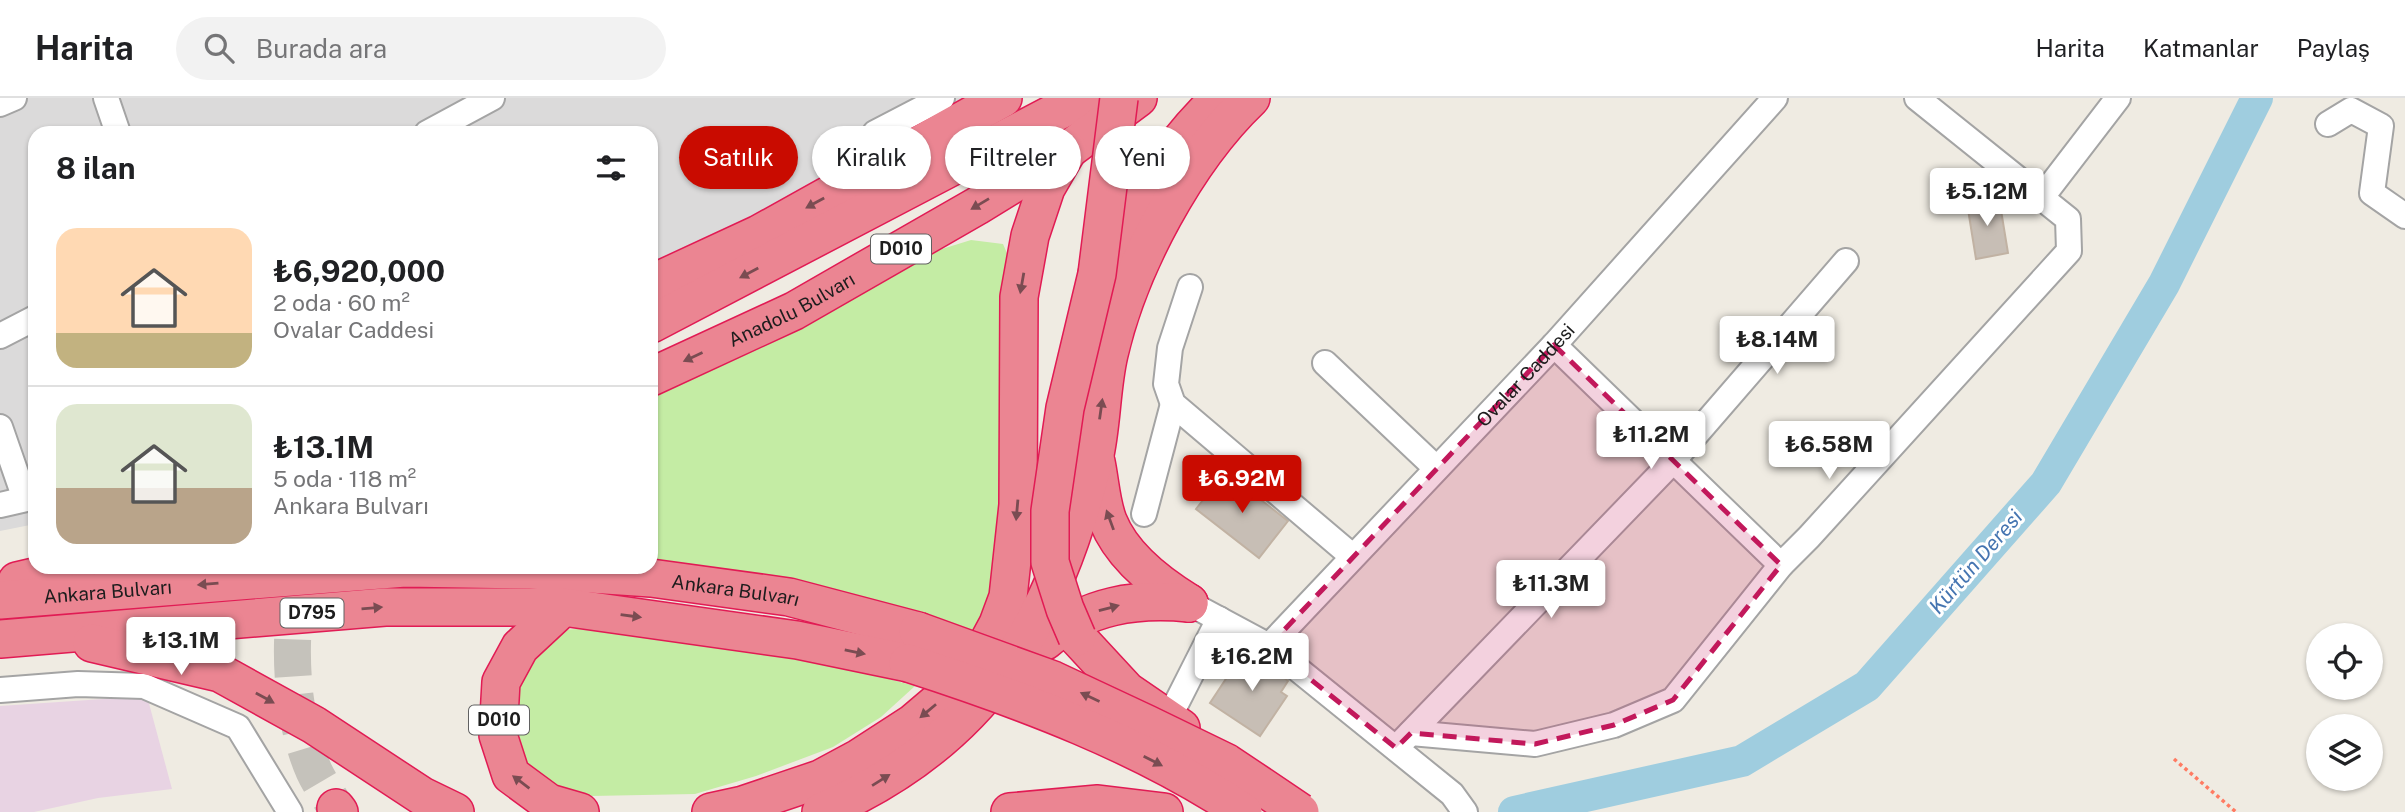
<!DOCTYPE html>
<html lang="tr">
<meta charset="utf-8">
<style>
:root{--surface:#fff;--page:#f2f2f2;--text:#202124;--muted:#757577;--line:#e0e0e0;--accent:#c90b00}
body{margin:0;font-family:"Public Sans",sans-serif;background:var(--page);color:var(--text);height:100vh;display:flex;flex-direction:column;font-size:26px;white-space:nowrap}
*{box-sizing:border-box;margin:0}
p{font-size:23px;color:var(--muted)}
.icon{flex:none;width:38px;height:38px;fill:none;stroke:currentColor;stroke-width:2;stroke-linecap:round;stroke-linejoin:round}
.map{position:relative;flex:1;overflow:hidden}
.drawer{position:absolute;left:28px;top:28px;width:630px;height:448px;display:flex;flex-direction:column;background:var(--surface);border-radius:21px;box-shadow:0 2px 5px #0004}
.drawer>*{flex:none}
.guide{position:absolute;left:679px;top:28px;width:665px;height:63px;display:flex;gap:14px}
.buttons{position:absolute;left:2306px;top:525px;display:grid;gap:14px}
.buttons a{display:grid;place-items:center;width:77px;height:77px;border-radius:50%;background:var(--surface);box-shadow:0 2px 5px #0004;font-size:35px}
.price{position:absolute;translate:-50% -60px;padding:0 16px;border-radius:7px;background:#fff;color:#222;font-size:23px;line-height:46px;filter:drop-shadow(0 2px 4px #0008)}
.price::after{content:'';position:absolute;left:50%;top:42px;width:21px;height:16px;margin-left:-10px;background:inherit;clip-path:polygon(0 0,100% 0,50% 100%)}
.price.current{background:var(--accent);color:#fff}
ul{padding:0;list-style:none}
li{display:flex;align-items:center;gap:21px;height:175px;padding:0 28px}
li+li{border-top:2px solid var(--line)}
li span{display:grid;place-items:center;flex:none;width:196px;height:140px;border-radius:21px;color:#555}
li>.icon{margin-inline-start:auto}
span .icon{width:84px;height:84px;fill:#fffc;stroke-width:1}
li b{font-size:30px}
h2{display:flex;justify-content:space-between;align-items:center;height:84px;padding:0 28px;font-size:30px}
.tag{padding:0 24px;border-radius:32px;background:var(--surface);box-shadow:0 2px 5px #0004;font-size:24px;line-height:63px}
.tag.current{background:var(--accent);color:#fff}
header{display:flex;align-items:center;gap:42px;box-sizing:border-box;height:98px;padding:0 35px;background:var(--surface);border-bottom:2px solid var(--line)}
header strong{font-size:33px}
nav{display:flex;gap:38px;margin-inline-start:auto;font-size:24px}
.search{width:490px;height:63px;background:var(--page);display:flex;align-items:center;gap:18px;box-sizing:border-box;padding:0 24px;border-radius:38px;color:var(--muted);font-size:26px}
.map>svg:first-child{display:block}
.residential{fill:#dbdada}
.industrial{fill:#e8d3e3}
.grass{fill:#c4eca4}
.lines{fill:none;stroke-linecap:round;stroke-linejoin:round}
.river{stroke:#9fcddf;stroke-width:32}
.building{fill:#c7beb5;stroke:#c1b2a3;stroke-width:2}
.highway-tunnel{stroke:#c5c2bb;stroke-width:37;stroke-dasharray:37 18;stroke-linecap:butt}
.minor-casing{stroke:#a4a4a4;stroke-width:28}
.highway-casing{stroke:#e11b54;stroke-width:40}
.path{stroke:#ff7b62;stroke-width:3.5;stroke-dasharray:3.5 3.5;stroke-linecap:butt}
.minor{stroke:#fff;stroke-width:24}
.highway{stroke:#eb8592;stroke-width:37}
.highway-bridge-casing{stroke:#e11b54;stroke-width:40;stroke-linecap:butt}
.highway-bridge{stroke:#eb8592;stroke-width:37}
.oneway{fill:#7a4c52}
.marked{fill:#c2185b;fill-opacity:0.2;stroke:#c2185b;stroke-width:5;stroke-dasharray:14 9;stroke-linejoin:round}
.labels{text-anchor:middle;stroke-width:6;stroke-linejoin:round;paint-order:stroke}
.shield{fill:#fff;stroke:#616161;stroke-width:2}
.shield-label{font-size:18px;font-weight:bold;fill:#1d1d1d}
.street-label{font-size:19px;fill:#1d1d1d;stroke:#fff}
.water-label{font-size:21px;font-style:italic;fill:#4575b1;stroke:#fff}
</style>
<header>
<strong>Harita</strong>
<div class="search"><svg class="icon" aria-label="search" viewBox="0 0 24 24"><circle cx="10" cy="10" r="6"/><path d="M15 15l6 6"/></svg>Burada ara</div>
<nav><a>Harita</a><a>Katmanlar</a><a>Paylaş</a></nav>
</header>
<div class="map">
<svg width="2405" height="714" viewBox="0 0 2405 714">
<rect width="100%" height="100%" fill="#efebe2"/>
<!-- residential -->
<polygon class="residential" points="0,0 993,0 651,179 651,35 35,35 35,426 0,433"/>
<!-- industrial -->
<polygon class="industrial" points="147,598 172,691 98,700 34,714 0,714 0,608"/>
<!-- grass -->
<g class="grass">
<polygon points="971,142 1003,146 1013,169 1001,494 970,542 794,485 709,468 651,463 651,289 942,151"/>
<polygon points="596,530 667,534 855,572 915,588 881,619 833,649 756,678 695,696 591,698 555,689 522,660 510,629 514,591 530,551 559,532"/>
</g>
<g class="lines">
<!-- river -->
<polyline class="river" points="1514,714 1742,663 1867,588 2046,385 2164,186 2257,0"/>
</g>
<!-- building -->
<g class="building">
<polygon points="1999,100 2008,155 1976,161 1967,105"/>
<polygon points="1225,374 1288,423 1259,460 1196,411"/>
<polygon points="1245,552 1261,560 1288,583 1281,594 1287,598 1260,638 1210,605"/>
</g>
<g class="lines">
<!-- highway-tunnel -->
<path class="highway-tunnel" d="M 299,487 C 287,542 291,621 314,673 C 320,686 329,698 336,710"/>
<defs>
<g id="minor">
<polyline points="106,0 118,35"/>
<polyline points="0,6 14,0"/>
<polyline points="2328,26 2351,12 2381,28 2372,95 2405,118"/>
<polyline points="427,35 492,0"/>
<polyline points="890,64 875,35 942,0"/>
<polyline points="2042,99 2118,0"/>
<polyline points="1190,189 1170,250 1166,286 1173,306 1352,458"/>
<polyline points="0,238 35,220"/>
<polyline points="1554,247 1781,467"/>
<polyline points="1325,265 1436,370"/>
<polyline points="0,329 25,401"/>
<polyline points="0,407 35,399"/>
<polyline points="1144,416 1173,306"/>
<polyline points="1189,505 1269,548 1452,696 1465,714"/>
<path id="s1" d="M 1269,548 L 1554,247 L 1775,0"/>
<polyline points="0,592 78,586 144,588 238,629 290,714"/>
<polyline points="1177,604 1219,521"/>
<polyline points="1411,635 1535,646 1614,627 1673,602 1781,467 1809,439 2069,153 2068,121 1917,0"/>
<polyline points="1396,650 1673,363 1846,163"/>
</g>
<g id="highway">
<path d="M 1097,176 C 1132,112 1166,50 1220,0"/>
<polyline points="651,186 759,136 1003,0"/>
<polyline points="651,226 1083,0"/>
<path id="s2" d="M 651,279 L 794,213 L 977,108 L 1068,52 L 1138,0"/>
<path d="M 1096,364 C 1100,383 1101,405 1108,423 C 1122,458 1158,486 1189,505"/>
<polyline points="17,483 77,469"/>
<path id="s3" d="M 0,502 L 405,470 L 531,472 L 651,480 L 789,499 L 918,533"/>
<polyline points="563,509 520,549 501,584 498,637 511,677 549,705 580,714"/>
<polyline points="1077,539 1127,593 1181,630"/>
<polyline points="0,541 385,509 563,509 797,542 908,565"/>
<path d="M 1045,543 C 1087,507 1136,500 1189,505"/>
<polyline points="92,545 220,575 314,627 422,698 455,714"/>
<polyline points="336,710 339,714"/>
<polyline points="711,714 743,707 820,681 859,660 913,625 953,591 984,552 998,526 1008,499 1018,407 1019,199 1030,138 1046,90 1068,52"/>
<path d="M 821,714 C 984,644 1053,527 1094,361 C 1102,327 1101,290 1109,256 C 1129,169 1186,62 1251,0"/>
<polyline points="1010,714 1098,706 1164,714"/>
</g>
</defs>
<!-- minor casing -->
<use href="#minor" class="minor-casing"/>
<!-- highway casing -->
<use href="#highway" class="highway-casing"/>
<!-- path -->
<polyline class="path" points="2174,661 2236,714"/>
<!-- minor -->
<use href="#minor" class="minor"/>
<!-- highway -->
<use href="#highway" class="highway"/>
<defs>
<g id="highway-bridge">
<polyline points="918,533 1053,582 1147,626 1227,665 1300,714"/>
<polyline points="1077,539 1065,511 1050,464 1050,413 1065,310 1097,176 1119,0"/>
<path d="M 908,565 C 1023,602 1141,646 1243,714"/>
</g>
</defs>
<!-- highway-bridge casing -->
<use href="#highway-bridge" class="highway-bridge-casing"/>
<!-- highway-bridge -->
<use href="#highway-bridge" class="highway-bridge"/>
</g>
<!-- one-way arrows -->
<defs><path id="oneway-solid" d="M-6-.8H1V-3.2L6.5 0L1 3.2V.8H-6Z" transform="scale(1.75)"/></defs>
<g class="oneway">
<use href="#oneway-solid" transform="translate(815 105) rotate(151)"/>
<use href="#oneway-solid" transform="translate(980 106) rotate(149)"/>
<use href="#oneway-solid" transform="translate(749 175) rotate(152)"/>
<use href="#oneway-solid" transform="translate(1022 185) rotate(100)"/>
<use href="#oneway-solid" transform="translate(693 259) rotate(155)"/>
<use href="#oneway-solid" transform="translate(1101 311) rotate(-82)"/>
<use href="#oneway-solid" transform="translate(1017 412) rotate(95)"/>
<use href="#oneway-solid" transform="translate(1110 422) rotate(-110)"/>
<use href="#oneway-solid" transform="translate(208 486) rotate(175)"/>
<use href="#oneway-solid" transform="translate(372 510) rotate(-5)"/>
<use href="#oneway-solid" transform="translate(1109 510) rotate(-15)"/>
<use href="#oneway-solid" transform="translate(631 518) rotate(8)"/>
<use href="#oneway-solid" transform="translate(855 554) rotate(12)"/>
<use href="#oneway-solid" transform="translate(1090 599) rotate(-155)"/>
<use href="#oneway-solid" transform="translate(265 600) rotate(29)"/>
<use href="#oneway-solid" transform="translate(928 613) rotate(140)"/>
<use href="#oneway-solid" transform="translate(1153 663) rotate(27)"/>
<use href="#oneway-solid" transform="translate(881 682) rotate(-32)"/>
<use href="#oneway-solid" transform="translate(521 684) rotate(-143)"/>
</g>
<!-- marked area -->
<path class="marked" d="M 1554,247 L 1781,467 L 1673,602 L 1614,627 L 1535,646 L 1411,635 L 1396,650 L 1269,548 Z"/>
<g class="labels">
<!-- shield labels -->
<g class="shield">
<rect x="871" y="136.5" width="60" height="29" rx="5"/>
<rect x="280.5" y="500.5" width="63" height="29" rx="5"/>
<rect x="469" y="607.5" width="60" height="29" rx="5"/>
</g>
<g class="shield-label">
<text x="901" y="157">D010</text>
<text x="312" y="521">D795</text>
<text x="499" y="628">D010</text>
</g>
<!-- street labels -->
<g class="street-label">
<text dy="7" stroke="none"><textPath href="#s2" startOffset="156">Anadolu Bulvarı</textPath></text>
<text dy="7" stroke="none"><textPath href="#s1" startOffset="373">Ovalar Caddesi</textPath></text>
<text dy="7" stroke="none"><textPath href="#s3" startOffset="738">Ankara Bulvarı</textPath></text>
<text dy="7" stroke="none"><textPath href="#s3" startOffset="108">Ankara Bulvarı</textPath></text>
</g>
<!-- water labels -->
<g class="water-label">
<text transform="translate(1976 464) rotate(-49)" y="7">Kürtün Deresi</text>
</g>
</g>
</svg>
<div class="buttons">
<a><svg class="icon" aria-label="locate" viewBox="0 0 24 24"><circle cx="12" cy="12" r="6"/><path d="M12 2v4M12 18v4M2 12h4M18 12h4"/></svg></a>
<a><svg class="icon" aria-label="layers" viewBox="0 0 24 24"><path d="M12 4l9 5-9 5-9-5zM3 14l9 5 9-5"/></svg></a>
</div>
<b class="price" style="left:1987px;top:130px">₺5.12M</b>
<b class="price" style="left:1777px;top:278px">₺8.14M</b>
<b class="price" style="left:1651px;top:373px">₺11.2M</b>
<b class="price" style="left:1829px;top:383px">₺6.58M</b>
<b class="price current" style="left:1242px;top:417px">₺6.92M</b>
<b class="price" style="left:1551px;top:522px">₺11.3M</b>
<b class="price" style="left:181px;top:579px">₺13.1M</b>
<b class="price" style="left:1252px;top:595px">₺16.2M</b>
<div class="guide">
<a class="tag current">Satılık</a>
<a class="tag">Kiralık</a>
<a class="tag">Filtreler</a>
<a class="tag">Yeni</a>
</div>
<section class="drawer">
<h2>8 ilan<svg class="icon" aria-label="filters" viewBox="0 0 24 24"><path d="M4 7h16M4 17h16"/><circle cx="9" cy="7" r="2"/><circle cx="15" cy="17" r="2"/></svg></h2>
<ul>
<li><span style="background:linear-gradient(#ffd9b3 75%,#c2b280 0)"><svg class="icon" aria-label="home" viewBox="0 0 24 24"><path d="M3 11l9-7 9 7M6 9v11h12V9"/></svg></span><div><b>₺6,920,000</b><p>2 oda · 60 m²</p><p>Ovalar Caddesi</p></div></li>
<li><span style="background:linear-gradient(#dfe7d0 60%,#b9a48a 0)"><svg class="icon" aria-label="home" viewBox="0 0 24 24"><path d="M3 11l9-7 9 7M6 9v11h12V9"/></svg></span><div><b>₺13.1M</b><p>5 oda · 118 m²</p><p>Ankara Bulvarı</p></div></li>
</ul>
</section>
</div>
